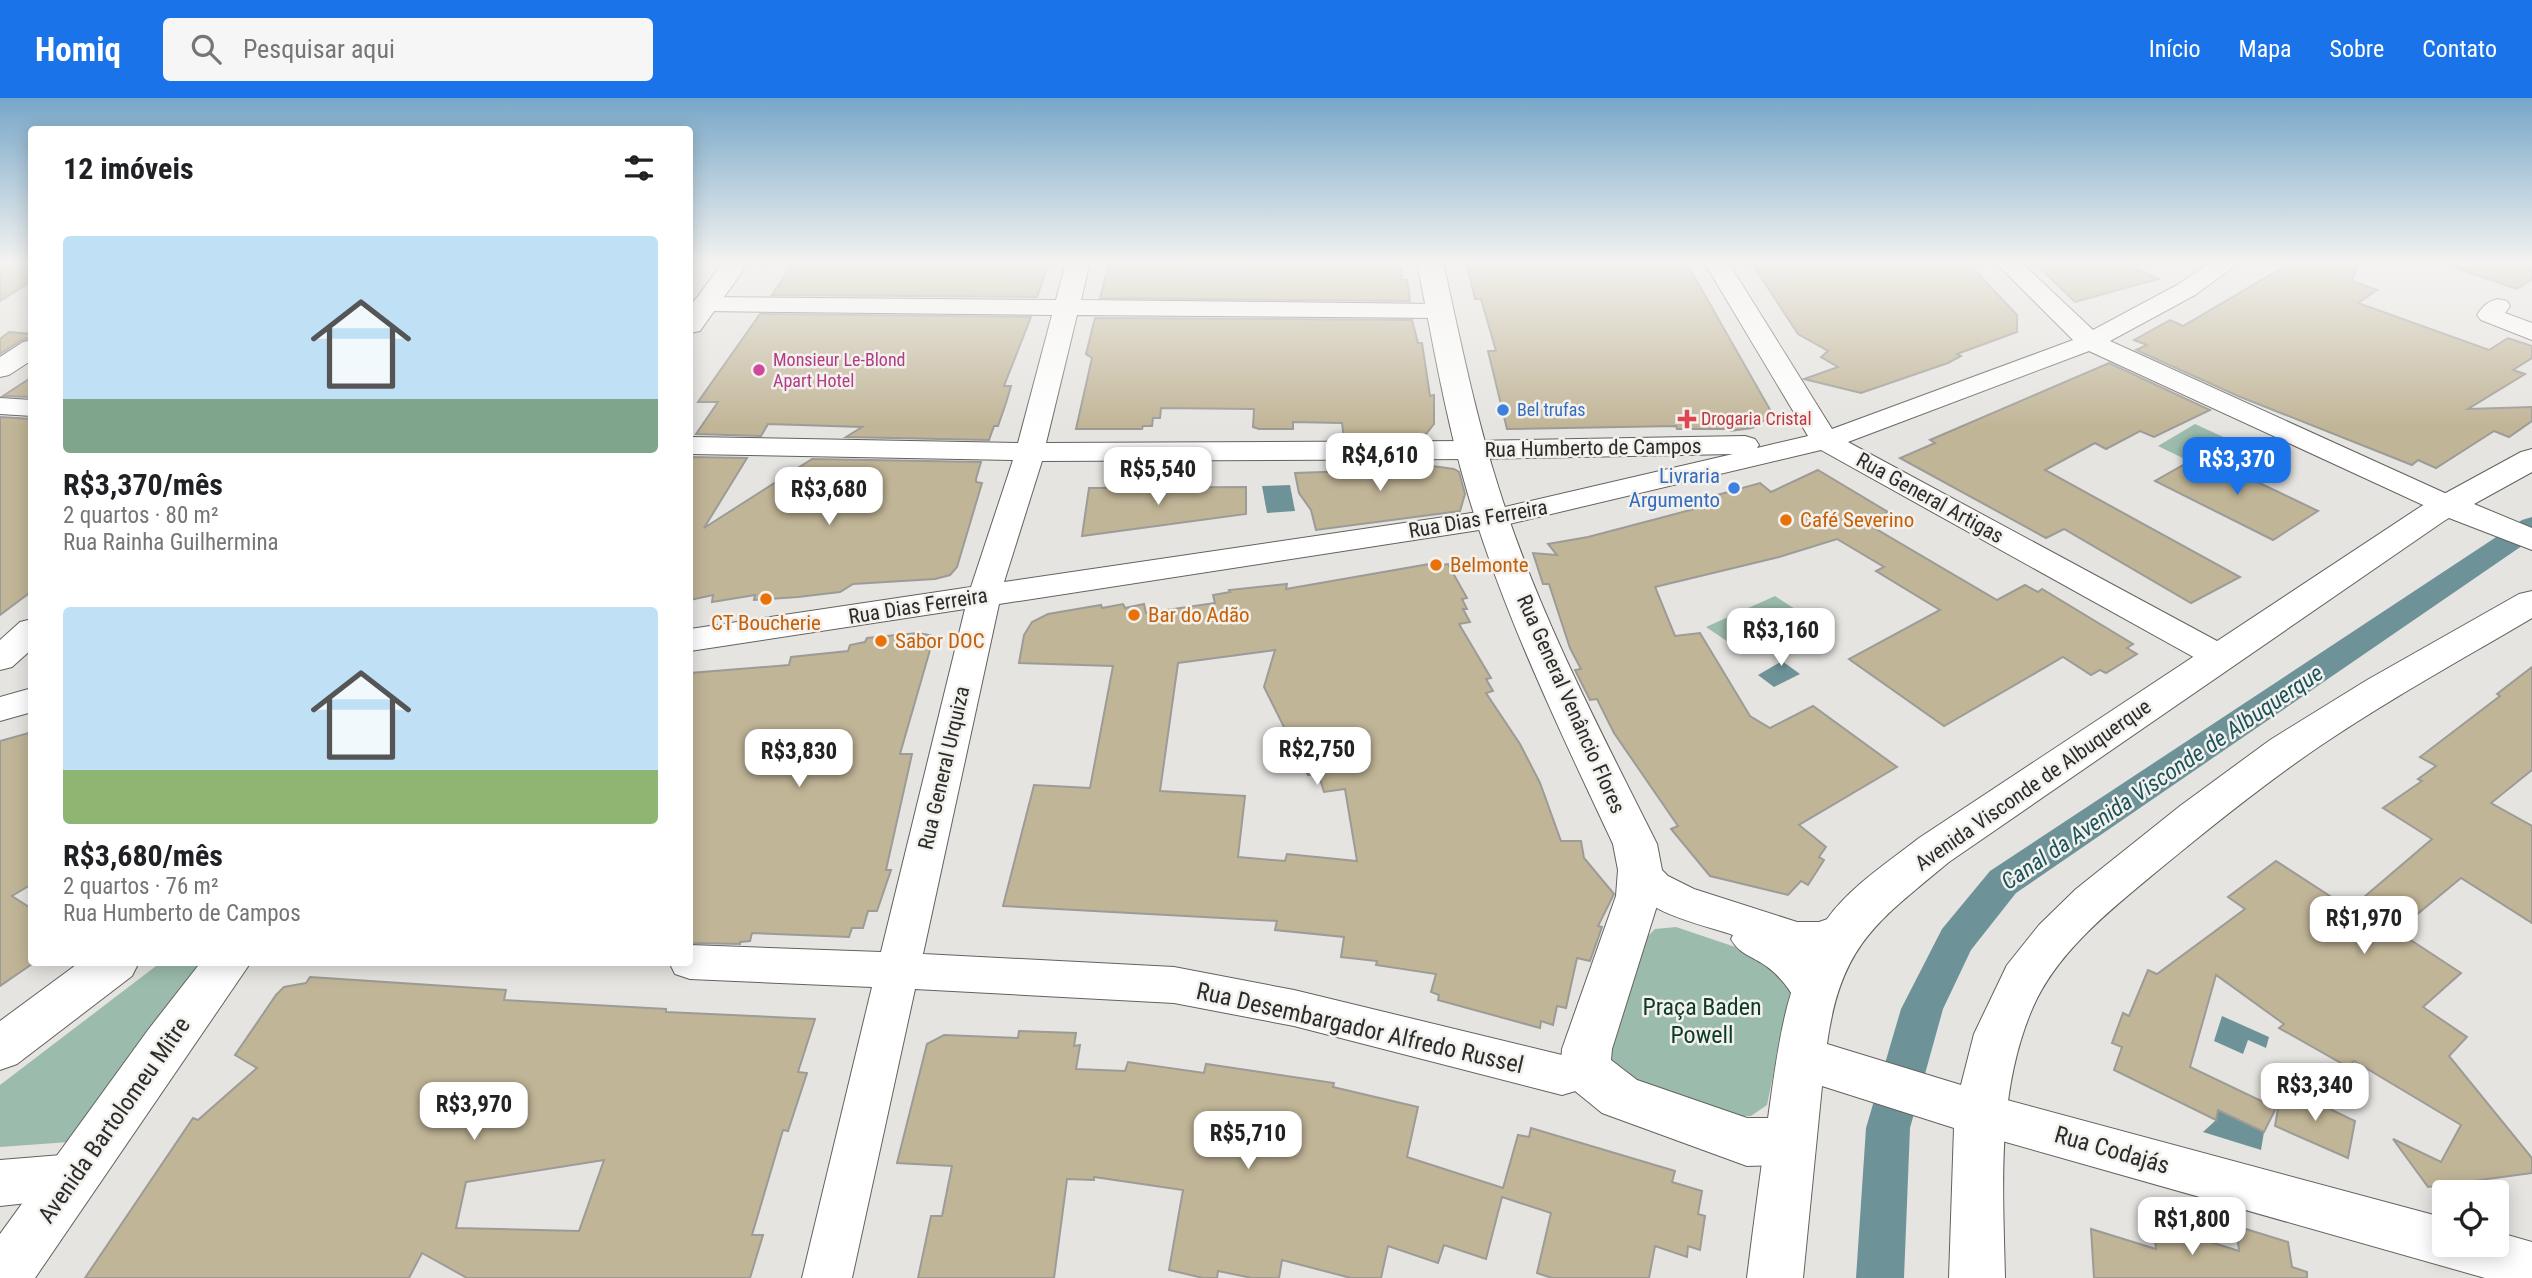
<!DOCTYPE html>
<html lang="pt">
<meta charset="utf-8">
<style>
:root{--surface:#fff;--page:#f6f6f6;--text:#202124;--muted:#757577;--accent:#1a73e8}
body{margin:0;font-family:"Roboto Condensed",sans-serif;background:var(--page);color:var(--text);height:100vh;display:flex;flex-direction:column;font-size:26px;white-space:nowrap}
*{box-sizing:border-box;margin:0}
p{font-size:23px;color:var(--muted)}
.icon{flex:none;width:38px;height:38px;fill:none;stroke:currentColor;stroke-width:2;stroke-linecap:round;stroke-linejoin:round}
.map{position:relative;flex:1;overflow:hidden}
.side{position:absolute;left:28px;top:28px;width:665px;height:840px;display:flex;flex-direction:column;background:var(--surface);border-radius:7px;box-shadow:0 4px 18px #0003}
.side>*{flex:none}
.controls{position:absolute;left:2432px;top:1082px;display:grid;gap:14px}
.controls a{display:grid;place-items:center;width:77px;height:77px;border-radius:7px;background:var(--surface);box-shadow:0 4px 18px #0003;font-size:35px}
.price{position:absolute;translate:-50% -60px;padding:0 16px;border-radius:14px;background:#fff;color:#222;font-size:23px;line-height:46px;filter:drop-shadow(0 2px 4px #0008)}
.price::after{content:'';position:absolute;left:50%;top:42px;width:21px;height:16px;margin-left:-10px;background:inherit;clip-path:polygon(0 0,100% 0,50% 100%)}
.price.on{background:var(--accent);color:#fff}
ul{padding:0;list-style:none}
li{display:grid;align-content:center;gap:14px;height:371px;padding:0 35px}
li span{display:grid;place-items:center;height:217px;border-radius:7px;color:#555}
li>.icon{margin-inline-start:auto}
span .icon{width:126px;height:126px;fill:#fffc;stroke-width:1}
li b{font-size:30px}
h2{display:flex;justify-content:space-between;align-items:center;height:84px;padding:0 35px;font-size:30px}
header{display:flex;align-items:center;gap:42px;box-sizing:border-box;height:98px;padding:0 35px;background:var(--accent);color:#fff}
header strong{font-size:33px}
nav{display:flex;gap:38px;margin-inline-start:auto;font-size:24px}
.search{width:490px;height:63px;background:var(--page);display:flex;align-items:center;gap:18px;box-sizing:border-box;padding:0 24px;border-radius:7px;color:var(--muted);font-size:26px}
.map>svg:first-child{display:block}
.green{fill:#9bbcac}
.water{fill:#6d9399}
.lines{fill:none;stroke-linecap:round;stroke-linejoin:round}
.canal{fill:#6d9399;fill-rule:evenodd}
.building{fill:#c1b597;stroke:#9c9b97;stroke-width:2;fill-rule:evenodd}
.minor-casing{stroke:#63625e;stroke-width:2}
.tertiary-casing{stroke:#63625e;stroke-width:2}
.secondary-casing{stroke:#63625e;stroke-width:2}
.minor{fill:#fff;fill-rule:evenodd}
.tertiary{fill:#fff;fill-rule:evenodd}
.secondary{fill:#fff;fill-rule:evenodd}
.hotel-dot{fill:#d1479c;stroke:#f3f1ed;stroke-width:2.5}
.shop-dot{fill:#3f7fe0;stroke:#f3f1ed;stroke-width:2.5}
.health-dot{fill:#e0444e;stroke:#f3f1ed;stroke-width:2.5}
.food-dot{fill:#e8710a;stroke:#f3f1ed;stroke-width:2.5}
.labels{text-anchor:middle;stroke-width:5;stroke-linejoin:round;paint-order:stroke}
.far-hotel-label{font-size:18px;fill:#b23c85;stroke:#f3f1ed;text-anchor:start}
.far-shop-label{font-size:18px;fill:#366cbe;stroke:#f3f1ed;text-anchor:start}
.far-health-label{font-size:18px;fill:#be3a42;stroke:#f3f1ed;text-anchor:start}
.street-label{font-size:21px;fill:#2c2c2a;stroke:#f3f1ed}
.shop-label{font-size:21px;fill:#366cbe;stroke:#f3f1ed;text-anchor:end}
.food-label{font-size:21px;fill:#c56008;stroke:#f3f1ed;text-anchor:start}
.water-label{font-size:23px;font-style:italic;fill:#1b535b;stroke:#f3f1ed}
.near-park-label{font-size:24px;fill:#0d3b2a;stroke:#f3f1ed}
.near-street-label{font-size:24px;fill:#2c2c2a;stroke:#f3f1ed}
</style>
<header>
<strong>Homiq</strong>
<div class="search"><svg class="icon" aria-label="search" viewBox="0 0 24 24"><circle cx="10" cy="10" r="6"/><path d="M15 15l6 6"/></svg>Pesquisar aqui</div>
<nav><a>Início</a><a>Mapa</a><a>Sobre</a><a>Contato</a></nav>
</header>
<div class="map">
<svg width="2532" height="1180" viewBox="0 0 2532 1180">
<rect width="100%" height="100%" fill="#e6e4e0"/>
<!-- green -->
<g class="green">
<polygon points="2195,326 2232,343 2195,366 2158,348"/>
<polygon points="1775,498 1809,520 1743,554 1706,529"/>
<polygon points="1676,829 1762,858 1791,890 1767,1007 1751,1018 1729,1018 1628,983 1612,967 1608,949 1644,842 1655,831"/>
<polygon points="160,865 210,865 69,1044 0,1049 0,987"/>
</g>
<!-- water -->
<g class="water">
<polygon points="1290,387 1295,413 1267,415 1262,388"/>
<polygon points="1782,563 1800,576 1774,589 1758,577"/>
<polygon points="2222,918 2269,939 2266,950 2248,942 2243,956 2214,943"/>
<polygon points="2218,1012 2264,1034 2261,1052 2203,1034 2216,1022"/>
</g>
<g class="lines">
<!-- canal -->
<polygon class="canal" points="2532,419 2532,441 2016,795 1971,852 1943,911 1910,1030 1904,1180 1856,1180 1866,1030 1901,911 1942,831 1990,773 2522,422"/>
</g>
<!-- building -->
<g class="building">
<polygon points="11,164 32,164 32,183 0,203 0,171"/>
<polygon points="794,164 974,165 1049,164 1037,199 772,197"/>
<polygon points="1122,164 1183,164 1185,168 1254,169 1254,164 1400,164 1402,182 1407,182 1410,203 1100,200 1109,166 1122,167"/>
<polygon points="1466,164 1686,164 1773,317 1752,330 1730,333 1729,331 1677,331 1676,328 1507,331 1488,253 1496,253 1481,201 1475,201"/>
<polygon points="1751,164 1967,164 2017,217 2017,234 1957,256 1961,258 1948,265 1861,295 1804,281 1838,269 1821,259 1828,253 1798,236"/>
<polygon points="2034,164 2122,164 2158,181 2075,204"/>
<polygon points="2292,164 2358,164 2352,183 2377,192 2358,205 2489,252 2508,240 2532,248 2532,260 2513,272 2525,276 2468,311 2532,309 2532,323 2509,339 2494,333 2436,370 2418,362 2412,367 2238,298 2136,252 2147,247 2134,242 2170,222 2183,228"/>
<polygon points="2451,164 2517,164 2532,169 2532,181 2517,191 2450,168"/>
<polygon points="760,216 1031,219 1004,288 1011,288 1006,305 998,328 994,328 989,342 846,339 862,329 768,326 761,338 696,336 718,304 698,304"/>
<polygon points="1095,220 1412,222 1418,245 1422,245 1430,298 1434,297 1434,326 1422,341 1344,341 1342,325 1293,324 1293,331 1259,331 1253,329 1254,311 1161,310 1160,320 1153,320 1152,328 1143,328 1142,331 1076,331 1092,260 1086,256"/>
<polygon points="9,234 32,236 32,239 22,242 0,256 0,241"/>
<polygon points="2109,265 2210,312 2154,339 2140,333 2106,351 2095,345 2045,372 2240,479 2191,505 2064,431 2046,440 1900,360 1935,345 1930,342"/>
<polygon points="32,279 32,299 3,298"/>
<polygon points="0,319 32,321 32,493 0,517"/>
<polygon points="2201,357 2318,413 2273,442 2155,383"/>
<polygon points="690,359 747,360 704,430 812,361 981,364 976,381 976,384 982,385 957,469 950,477 935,481 853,486 840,494 798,499 754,502 755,497 712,504 713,497 690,502"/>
<polygon points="1349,364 1403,364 1454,371 1459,374 1465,396 1460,413 1316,432 1311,412 1299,395 1295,375 1352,373"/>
<polygon points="1818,372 1888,414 1866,425 1997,502 2025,487 2038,494 2042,491 2133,546 2127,550 2137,556 2106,575 2100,572 2091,577 2063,559 1944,628 1849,561 1940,512 1876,473 1884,469 1837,441 1779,459 1655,489 1675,538 1700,535 1750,618 1770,630 1813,608 1897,669 1799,727 1826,749 1819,759 1824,762 1808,787 1801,783 1788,797 1710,778 1671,731 1678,728 1614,635 1597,601 1590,602 1575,572 1581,571 1570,550 1549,486 1543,486 1533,455 1557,457 1548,446 1588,439 1717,405 1710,399 1760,385 1771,394"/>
<polygon points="1246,389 1246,416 1082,438 1089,390"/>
<path d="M 1441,464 L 1442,467 L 1448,466 L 1467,500 L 1462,501 L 1467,511 L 1463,511 L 1470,524 L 1459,526 L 1491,580 L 1486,581 L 1493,593 L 1486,595 L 1520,646 L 1540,685 L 1561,743 L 1581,743 L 1584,760 L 1614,796 L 1598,828 L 1602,829 L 1590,863 L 1577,860 L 1566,910 L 1557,908 L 1553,927 L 1541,923 L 1540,930 L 1438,902 L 1439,897 L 1431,894 L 1436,876 L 1376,867 L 1377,863 L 1341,859 L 1344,839 L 1275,832 L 1277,823 L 1003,808 L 1034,687 L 1090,690 L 1113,568 L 1019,565 L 1024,537 L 1032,524 L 1048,516 L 1101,507 L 1102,510 L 1123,506 L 1125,510 L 1144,506 L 1146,515 L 1215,505 L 1213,497 L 1230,494 L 1229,492 L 1287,486 L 1286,491 ZM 1275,552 L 1264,589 L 1308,677 L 1318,675 L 1324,694 L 1345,691 L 1357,763 L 1287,756 L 1285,763 L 1238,759 L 1245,698 L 1160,693 L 1178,565 Z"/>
<polygon points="918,535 934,538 900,656 912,656 886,772 891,772 877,813 868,813 863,830 852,830 849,839 752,835 750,843 740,844 740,846 690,845 690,575 789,567 791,559 848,553 850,547 865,544 867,540"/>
<polygon points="2532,569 2532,672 2491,705 2532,728 2532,825 2461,780 2397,833 2461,875 2423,909 2467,939 2449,958 2532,1060 2532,1075 2428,1089 2393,1041 2441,1064 2461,1027 2354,963 2348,969 2279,930 2284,926 2216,877 2190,969 2276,1010 2264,1034 2218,1012 2216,1022 2114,972 2122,949 2112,945 2123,915 2129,918 2148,872 2157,876 2245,811 2228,799 2276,763 2350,811 2432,741 2383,710 2422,683 2418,681 2436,668 2420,659 2500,598 2497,596"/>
<polygon points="32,634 32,786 12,798 32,811 32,866 0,888 0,643"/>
<path d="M 310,879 L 506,892 L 504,902 L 666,911 L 666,914 L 815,921 L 798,974 L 807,975 L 788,1033 L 783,1032 L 752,1137 L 763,1137 L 750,1180 L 467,1180 L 422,1155 L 409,1180 L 85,1180 L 193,1020 L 198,1022 L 257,970 L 235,957 L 276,897 L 284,889 L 306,885 ZM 604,1062 L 579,1133 L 456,1130 L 466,1084 Z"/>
<polygon points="1019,933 1076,935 1074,948 1080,947 1076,971 1125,973 1128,964 1204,975 1206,966 1334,985 1333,989 1418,1009 1407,1059 1503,1090 1518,1037 1529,1039 1531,1030 1675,1073 1672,1084 1702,1093 1698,1116 1705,1118 1700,1152 1688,1148 1687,1159 1655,1148 1649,1180 1552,1180 1537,1175 1551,1115 1502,1099 1486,1161 1444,1147 1438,1165 1388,1148 1381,1180 1351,1180 1282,1162 1279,1180 1252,1180 1218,1173 1217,1180 1203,1180 1169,1172 1183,1092 1094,1079 1094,1082 1067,1081 1054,1180 918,1180 931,1118 942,1118 952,1068 897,1065 927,946 944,937 1018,940"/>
<polygon points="2282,988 2355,1023 2348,1060 2275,1028"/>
<polygon points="2153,1126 2239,1153 2236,1128 2288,1144 2292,1169 2307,1174 2307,1180 2094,1180 2091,1131 2156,1151"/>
</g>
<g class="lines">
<defs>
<g id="minor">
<path d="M 1066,164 L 1090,164 L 1081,202 L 1441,206 L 1450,208 L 1453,213 L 1450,218 L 1441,220 L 1077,217 L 1046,345 L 1472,343 L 1745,338 L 1755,341 L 1759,347 L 1757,350 L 1808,338 L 1704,164 L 1728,164 L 1832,331 L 2073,242 L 1995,164 L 2021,164 L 2093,232 L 2177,187 L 2212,164 L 2240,164 L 2195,197 L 2110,243 L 2458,401 L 2462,407 L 2458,413 L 2447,416 L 2436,413 L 2089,253 L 1848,344 L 2230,550 L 2235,558 L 2230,566 L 2218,569 L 2206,566 L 1821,352 L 1492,430 L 999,506 L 923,856 L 1174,869 L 1294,892 L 1562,957 L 1586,945 L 1602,951 L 1609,965 L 1596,987 L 1562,997 L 1294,928 L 1174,905 L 915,891 L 852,1180 L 802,1180 L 872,889 L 690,881 L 675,876 L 669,864 L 690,864 L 690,847 L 881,854 L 965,511 L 690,553 L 690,531 L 971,489 L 1013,362 L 690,356 L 690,339 L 1018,345 L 1052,217 L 704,213 L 695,211 L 692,206 L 695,201 L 704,199 L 1056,202 ZM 1733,356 L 1492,412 L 1004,484 L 1042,363 L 1472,361 Z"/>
<path d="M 2498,201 L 2507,203 L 2510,208 L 2505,215 L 2532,225 L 2532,242 L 2481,222 L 2477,217 C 2483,208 2488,203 2498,201 Z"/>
<polygon points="32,242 32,262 9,277 0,279 0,259 23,244"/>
<polygon points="0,300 32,302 32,318 0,316"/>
<polygon points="32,521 32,551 12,569 0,572 0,542 20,524"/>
<polygon points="32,590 32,614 0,623 0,599"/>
<path d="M 1642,761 L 1656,766 L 1668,778 L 1694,791 L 1797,824 L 1819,824 L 1845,815 L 1860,820 L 1866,832 L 1860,844 L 1813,858 L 1835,894 L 1828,907 L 1813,912 L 1798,907 C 1790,891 1780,878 1766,868 C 1752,858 1739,856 1731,841 L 1733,837 C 1695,824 1643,816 1622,777 L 1628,766 Z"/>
<polygon points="1981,995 2445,1120 2445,1146 2497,1146 2497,1134 2532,1144 2532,1180 2485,1180 1981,1037 1965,1031 1958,1016 1965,1001"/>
<polygon points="74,1056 91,1062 98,1078 91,1094 74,1100 0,1108 0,1062"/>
</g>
<path id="tertiary" d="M 1417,164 L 1443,164 C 1460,240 1475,317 1499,391 C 1538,515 1599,630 1657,746 L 1662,772 L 1660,798 L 1612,951 L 1611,962 L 1637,982 L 1747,1020 L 1769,1020 L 1790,1010 L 1808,1017 L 1816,1034 L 1808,1051 L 1797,1060 L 1779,1067 L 1747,1068 L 1602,1015 L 1575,993 L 1561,965 L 1562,951 L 1616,798 L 1618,772 L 1613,746 C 1559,631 1503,515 1467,393 C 1445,318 1432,240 1417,164 Z"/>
<g id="secondary">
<polygon points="723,164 749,164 700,233 690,235 690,209"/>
<path d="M 2532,351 L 2532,374 L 2474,406 L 2532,430 L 2532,452 L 2449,420 L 2444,423 L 1949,764 C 1877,824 1841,846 1827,946 L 1961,987 L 1974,936 L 2007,867 L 2039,827 L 2076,791 L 2180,708 L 2270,642 L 2367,582 L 2519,496 L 2532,493 L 2532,520 C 2461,562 2388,602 2320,648 C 2264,686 2212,728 2161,770 C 2114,809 2058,852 2033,909 C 1996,994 2003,1090 2005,1180 L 1949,1180 L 1954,1030 L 1822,988 L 1803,1180 L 1747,1180 C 1754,1122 1762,1064 1770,1006 C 1779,942 1787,875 1827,821 C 1851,788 1887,765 1919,740 L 2420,409 L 2521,354 Z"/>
<polygon points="80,864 139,864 132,878 17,966 0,972 0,923"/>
<polygon points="201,864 251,864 35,1180 0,1180 0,1136 148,932"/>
</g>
</defs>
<!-- minor casing -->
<use href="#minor" class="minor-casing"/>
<!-- tertiary casing -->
<use href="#tertiary" class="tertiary-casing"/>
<!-- secondary casing -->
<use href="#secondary" class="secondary-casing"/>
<!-- minor -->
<use href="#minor" class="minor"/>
<!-- tertiary -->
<use href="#tertiary" class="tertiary"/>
<!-- secondary -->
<use href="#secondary" class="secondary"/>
</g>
<!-- sky -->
<linearGradient id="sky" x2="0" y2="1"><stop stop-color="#77a7c8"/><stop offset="0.5" stop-color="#f4f3f1"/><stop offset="1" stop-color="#f4f3f1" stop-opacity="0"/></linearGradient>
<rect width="2532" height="329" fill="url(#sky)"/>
<!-- markers -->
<circle class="hotel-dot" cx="759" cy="272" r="7"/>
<g class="shop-dot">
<circle cx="1503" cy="312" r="7"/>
<circle cx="1734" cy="390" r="7"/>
</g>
<path class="health-dot" d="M1683.5 310.5h7v7h7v7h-7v7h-7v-7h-7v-7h7z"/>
<g class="food-dot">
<circle cx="1786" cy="422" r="7"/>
<circle cx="1436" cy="467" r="7"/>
<circle cx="766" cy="501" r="7"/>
<circle cx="1134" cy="517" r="7"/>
<circle cx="881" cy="543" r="7"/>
</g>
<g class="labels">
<!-- far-hotel labels -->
<g class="far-hotel-label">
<text x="773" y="268">Monsieur Le-Blond<tspan x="773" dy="21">Apart Hotel</tspan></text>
</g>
<!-- far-shop labels -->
<g class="far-shop-label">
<text x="1517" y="318">Bel trufas</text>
</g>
<!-- far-health labels -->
<g class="far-health-label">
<text x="1701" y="327">Drogaria Cristal</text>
</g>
<!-- street labels -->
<g class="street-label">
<text transform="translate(1593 350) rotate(-1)" y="7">Rua Humberto de Campos</text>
<text transform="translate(1930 400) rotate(29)" y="7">Rua General Artigas</text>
<text transform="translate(1478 421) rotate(-10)" y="7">Rua Dias Ferreira</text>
<text transform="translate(918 508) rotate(-9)" y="7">Rua Dias Ferreira</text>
<text transform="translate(1571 606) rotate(66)" y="7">Rua General Venâncio Flores</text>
<text transform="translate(944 670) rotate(-77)" y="7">Rua General Urquiza</text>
<text transform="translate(2033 687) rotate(-35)" y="7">Avenida Visconde de Albuquerque</text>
</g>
<!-- shop labels -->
<g class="shop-label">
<text x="1720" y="385">Livraria<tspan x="1720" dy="24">Argumento</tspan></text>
</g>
<!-- food labels -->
<g class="food-label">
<text x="1800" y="429">Café Severino</text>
<text x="1450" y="474">Belmonte</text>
<text x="1148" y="524">Bar do Adão</text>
<text x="766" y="532" text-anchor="middle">CT Boucherie</text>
<text x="895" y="550">Sabor DOC</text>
</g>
<!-- water labels -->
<g class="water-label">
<text transform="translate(2162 679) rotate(-34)" y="8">Canal da Avenida Visconde de Albuquerque</text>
</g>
<!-- near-park labels -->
<g class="near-park-label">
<text x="1702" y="917">Praça Baden<tspan x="1702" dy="28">Powell</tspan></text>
</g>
<!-- near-street labels -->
<g class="near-street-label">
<text transform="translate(1360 930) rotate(13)" y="8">Rua Desembargador Alfredo Russel</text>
<text transform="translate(114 1022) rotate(-55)" y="8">Avenida Bartolomeu Mitre</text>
<text transform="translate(2112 1052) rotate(16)" y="8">Rua Codajás</text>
</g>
</g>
</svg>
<div class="controls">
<a><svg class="icon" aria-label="locate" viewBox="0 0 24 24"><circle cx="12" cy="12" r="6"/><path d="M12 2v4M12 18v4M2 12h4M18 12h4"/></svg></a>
</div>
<b class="price" style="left:1380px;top:395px">R$4,610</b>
<b class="price on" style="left:2237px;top:399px">R$3,370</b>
<b class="price" style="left:1158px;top:409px">R$5,540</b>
<b class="price" style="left:829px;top:429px">R$3,680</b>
<b class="price" style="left:1781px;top:570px">R$3,160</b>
<b class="price" style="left:1317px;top:689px">R$2,750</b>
<b class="price" style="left:799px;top:691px">R$3,830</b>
<b class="price" style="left:2364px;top:858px">R$1,970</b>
<b class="price" style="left:2315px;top:1025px">R$3,340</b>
<b class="price" style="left:474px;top:1044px">R$3,970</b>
<b class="price" style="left:1248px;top:1073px">R$5,710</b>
<b class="price" style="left:2192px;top:1159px">R$1,800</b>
<section class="side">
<h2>12 imóveis<svg class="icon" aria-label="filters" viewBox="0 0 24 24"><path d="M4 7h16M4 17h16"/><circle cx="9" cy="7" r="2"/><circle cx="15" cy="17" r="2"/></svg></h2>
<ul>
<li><span style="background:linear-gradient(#bfe0f5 75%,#7fa58c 0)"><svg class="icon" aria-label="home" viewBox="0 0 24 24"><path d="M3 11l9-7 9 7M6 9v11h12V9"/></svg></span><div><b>R$3,370/mês</b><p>2 quartos · 80 m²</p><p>Rua Rainha Guilhermina</p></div></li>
<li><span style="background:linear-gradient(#bfe0f5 75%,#8fb573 0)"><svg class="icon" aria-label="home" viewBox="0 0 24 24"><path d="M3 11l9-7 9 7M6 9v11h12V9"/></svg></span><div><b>R$3,680/mês</b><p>2 quartos · 76 m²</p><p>Rua Humberto de Campos</p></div></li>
</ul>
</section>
</div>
